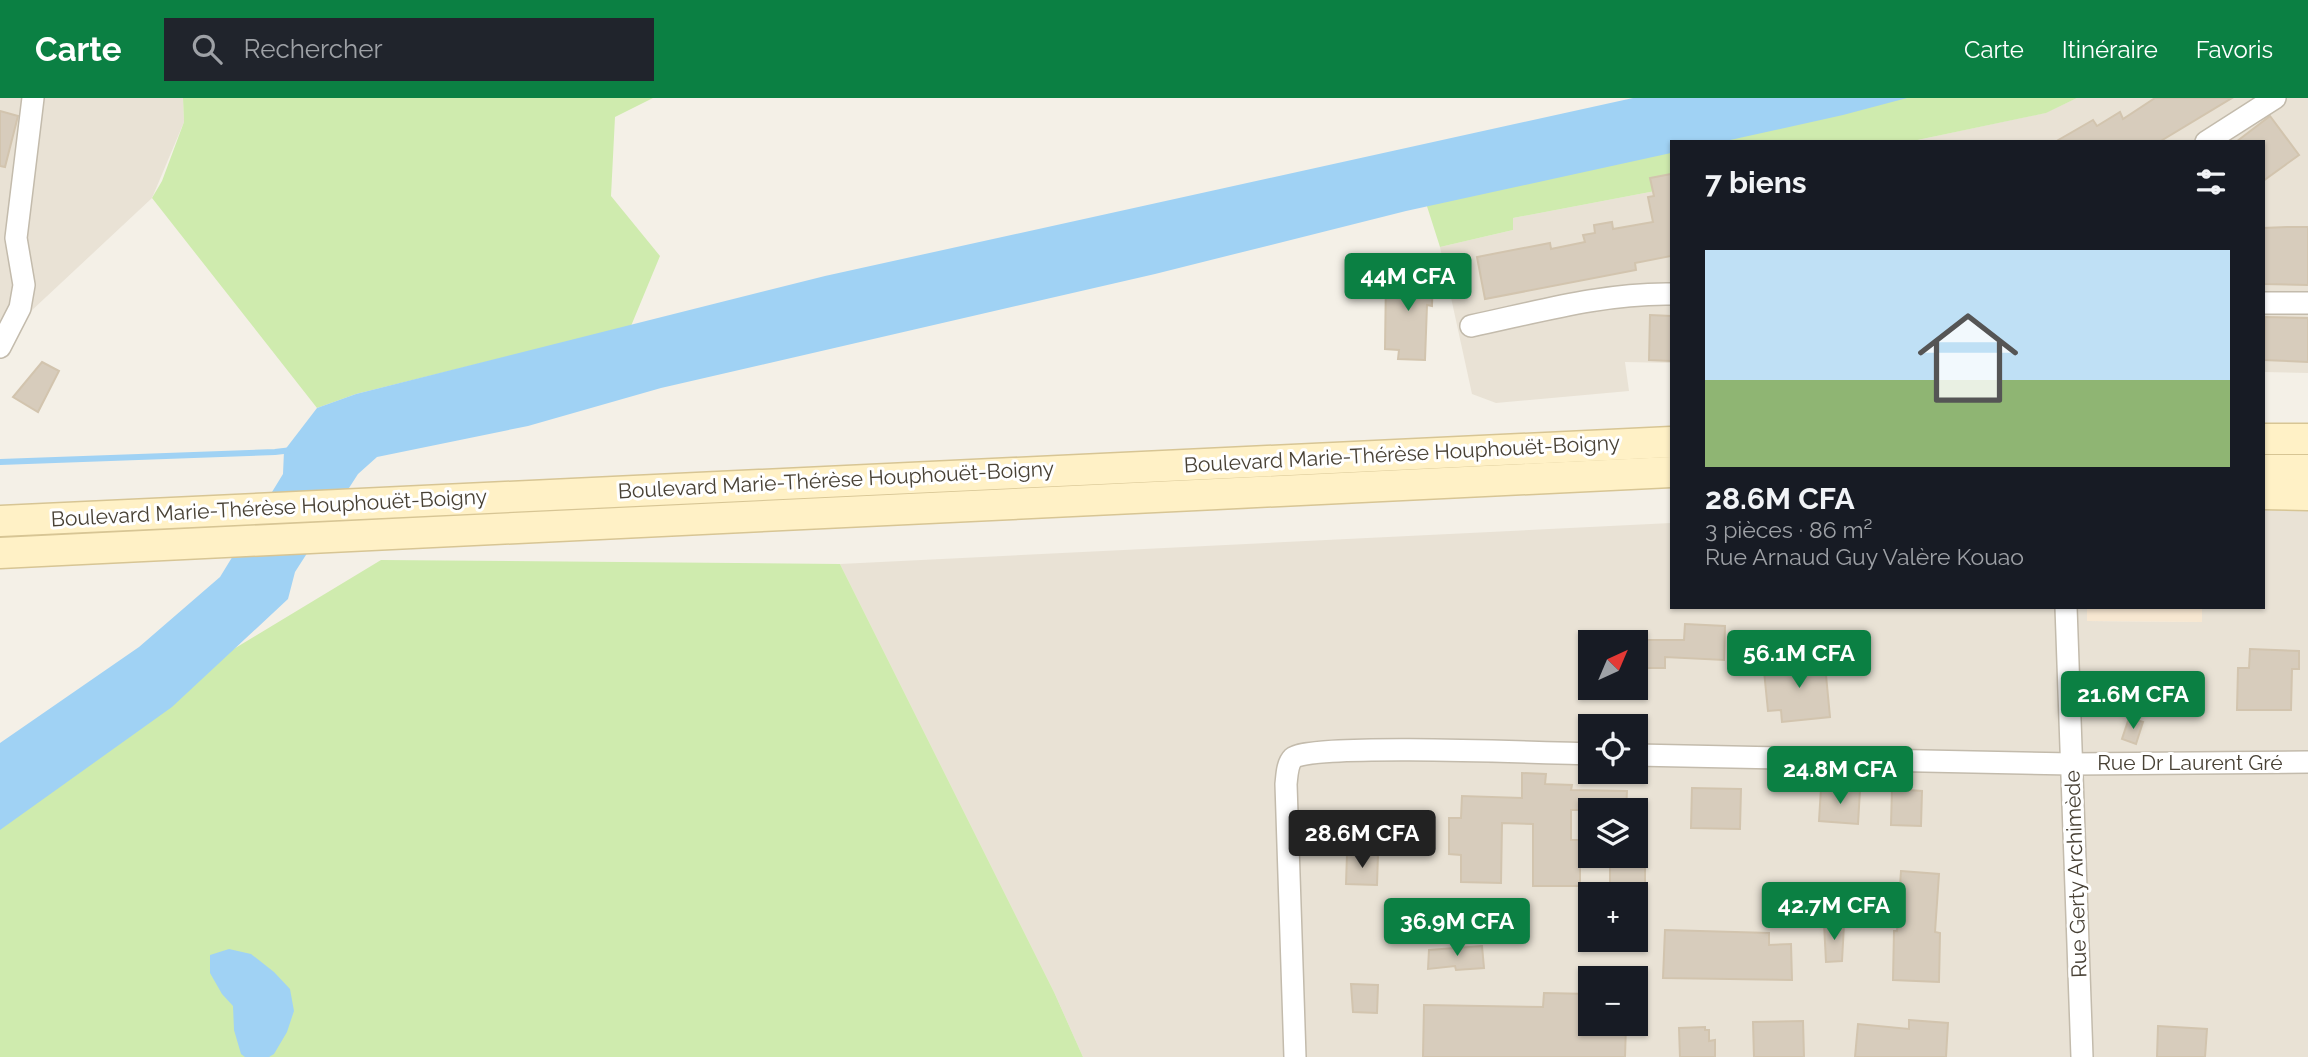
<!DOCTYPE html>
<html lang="fr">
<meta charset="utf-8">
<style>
:root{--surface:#171b24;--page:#20242c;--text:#f1f3f6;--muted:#9ea1a6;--line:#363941;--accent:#0b8043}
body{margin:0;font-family:Raleway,sans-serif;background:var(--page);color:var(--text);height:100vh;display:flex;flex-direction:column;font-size:26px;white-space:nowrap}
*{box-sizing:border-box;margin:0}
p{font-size:23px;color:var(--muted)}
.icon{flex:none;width:38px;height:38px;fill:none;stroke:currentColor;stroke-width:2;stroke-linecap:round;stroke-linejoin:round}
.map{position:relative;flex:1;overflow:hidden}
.panel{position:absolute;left:1670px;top:42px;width:595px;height:469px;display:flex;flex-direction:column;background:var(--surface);border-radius:0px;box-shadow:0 2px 5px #0004}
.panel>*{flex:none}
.needle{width:46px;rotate:44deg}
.controls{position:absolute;left:1578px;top:532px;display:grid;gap:14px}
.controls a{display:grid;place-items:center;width:70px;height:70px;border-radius:0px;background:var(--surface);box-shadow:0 2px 5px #0004;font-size:35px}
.price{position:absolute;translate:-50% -60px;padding:0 16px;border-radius:7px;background:var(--accent);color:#fff;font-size:23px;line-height:46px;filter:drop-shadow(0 2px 4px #0008)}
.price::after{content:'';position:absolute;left:50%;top:42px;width:21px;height:16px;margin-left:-10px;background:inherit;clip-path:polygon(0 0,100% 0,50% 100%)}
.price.active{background:#222;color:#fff}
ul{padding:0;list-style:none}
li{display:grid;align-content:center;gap:14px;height:371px;padding:0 35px}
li+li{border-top:2px solid var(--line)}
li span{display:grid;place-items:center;height:217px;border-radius:0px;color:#555}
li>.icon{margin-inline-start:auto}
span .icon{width:126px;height:126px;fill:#fffc;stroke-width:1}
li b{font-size:30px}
h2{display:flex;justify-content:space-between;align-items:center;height:84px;padding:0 35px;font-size:30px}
header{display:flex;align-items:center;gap:42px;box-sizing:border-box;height:98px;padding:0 35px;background:var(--accent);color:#fff}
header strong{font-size:33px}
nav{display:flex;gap:38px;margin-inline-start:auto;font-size:24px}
.search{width:490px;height:63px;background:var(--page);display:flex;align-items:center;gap:18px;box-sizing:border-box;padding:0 24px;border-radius:0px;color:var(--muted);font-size:26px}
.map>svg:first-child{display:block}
.residential{fill:#e9e2d5;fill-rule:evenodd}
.commercial{fill:#f7e7d1}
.green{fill:#cfebae}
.water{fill:#a0d2f4}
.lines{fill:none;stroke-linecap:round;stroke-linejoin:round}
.stream{stroke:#a0d2f4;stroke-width:6}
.building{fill:#d7ccbc;stroke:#d2c4ae;stroke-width:2}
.street-casing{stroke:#c3bbac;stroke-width:24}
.secondary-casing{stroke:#d7c594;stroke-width:33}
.street{stroke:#fff;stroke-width:21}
.secondary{stroke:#fff1c6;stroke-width:30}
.labels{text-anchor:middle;stroke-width:6;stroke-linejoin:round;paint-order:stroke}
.street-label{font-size:21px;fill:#484135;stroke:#fff}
</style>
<header>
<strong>Carte</strong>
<div class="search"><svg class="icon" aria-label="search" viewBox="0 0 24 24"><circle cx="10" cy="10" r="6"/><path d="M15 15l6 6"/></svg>Rechercher</div>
<nav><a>Carte</a><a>Itinéraire</a><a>Favoris</a></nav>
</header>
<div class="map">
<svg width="2308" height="959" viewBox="0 0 2308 959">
<rect width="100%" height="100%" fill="#f4f0e7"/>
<!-- residential -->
<g class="residential">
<polygon points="0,0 183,0 184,24 152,100 0,242"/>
<polygon points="2077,0 2308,0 2308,275 2263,274 2263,44 1908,44 2045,15"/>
<polygon points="1671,90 1671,265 1625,264 1629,293 1496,305 1472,296 1440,149 1513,132 1513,120"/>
<path d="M 2308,408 L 2308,959 L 1083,959 L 1054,894 L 840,466 L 1671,425 L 1671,509 L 2087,509 L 2087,523 L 2201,524 L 2202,509 L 2263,509 L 2263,409 ZM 1591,544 L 1636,544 L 1636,590 L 1591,590 ZM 1591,628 L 1636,628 L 1636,674 L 1591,674 ZM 1591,712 L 1636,712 L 1636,758 L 1591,758 ZM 1591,796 L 1636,796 L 1636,842 L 1591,842 ZM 1591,880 L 1636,880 L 1636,926 L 1591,926 Z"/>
</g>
<!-- commercial -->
<polygon class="commercial" points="2087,509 2202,509 2202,524 2087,523"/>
<!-- green -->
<g class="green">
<polygon points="183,0 653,0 615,19 611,98 660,158 631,228 356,296 317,310 152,100 162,83 184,24"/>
<polygon points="1782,0 2077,0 2046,15 1908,44 1671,44 1671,90 1513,120 1513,132 1440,149 1417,77"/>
<polygon points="381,462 840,466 1054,894 1083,959 0,959 0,689 37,670"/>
</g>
<!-- water -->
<g class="water">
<polygon points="1633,0 1907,0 1843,17 1721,44 1671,44 1671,55 1406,113 1155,176 661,290 528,328 377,359 358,376 295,474 288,501 172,609 0,732 0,645 139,549 220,479 283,376 284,353 317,310 356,296 825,178"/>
<polygon points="229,851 251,856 274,874 290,891 294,913 287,934 274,956 269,959 245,959 241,956 234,932 233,908 222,896 210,875 210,857"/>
</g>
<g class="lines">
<!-- stream -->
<polyline class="stream" points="0,364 275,354 292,352"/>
</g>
<!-- building -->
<g class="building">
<polygon points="2155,0 2232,0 2159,44 2055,44 2093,22 2097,28 2120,14 2123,21"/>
<polygon points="0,13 18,18 5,69 0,68"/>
<polygon points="2270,18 2299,57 2263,83 2263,44 2236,44"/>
<polygon points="1671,76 1671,158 1635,165 1636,172 1485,201 1477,159 1550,145 1551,151 1585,144 1583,137 1595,135 1594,127 1612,124 1613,131 1653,124 1648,99 1654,98 1650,80"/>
<polygon points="2287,129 2308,129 2308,187 2263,186 2263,130"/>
<polygon points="1412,170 1433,171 1432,208 1427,207 1425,262 1398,261 1399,252 1385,251 1386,179 1412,180"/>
<polygon points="1650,217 1671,218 1671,263 1649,262"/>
<polygon points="2265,219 2308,220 2308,264 2264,262"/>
<polygon points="42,264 59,273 38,314 13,299"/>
<polygon points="1685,526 1725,528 1724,562 1665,559 1665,570 1636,570 1636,542 1684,542"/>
<polygon points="2250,551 2299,553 2299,571 2292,571 2291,612 2237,612 2238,570 2249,570"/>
<polygon points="1824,556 1830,619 1782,624 1781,612 1768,613 1764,573 1781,571 1781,567 1801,565 1800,558"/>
<polygon points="2129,620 2143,624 2136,646 2122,641"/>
<polygon points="1522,675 1546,676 1545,686 1572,687 1571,692 1627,693 1626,712 1571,712 1571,742 1591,742 1591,761 1580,761 1580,788 1533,788 1533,726 1502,725 1501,785 1461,784 1461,757 1449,756 1449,720 1461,720 1462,698 1522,700"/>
<polygon points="1692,690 1741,691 1740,731 1691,730"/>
<polygon points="1821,690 1860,692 1858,726 1819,723"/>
<polygon points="1892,691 1922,693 1921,728 1891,727"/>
<polygon points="1347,756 1378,757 1377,787 1346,786"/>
<rect x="1610" y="769" width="35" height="27"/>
<polygon points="1901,773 1939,776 1935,834 1940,835 1939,884 1893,882 1894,833 1897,833"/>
<polygon points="1824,825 1844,826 1842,863 1826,864"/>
<polygon points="1665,832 1769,835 1769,847 1791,846 1792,882 1663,880"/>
<polygon points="1482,848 1484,870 1456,872 1455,868 1428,871 1429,852"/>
<polygon points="1351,886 1378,887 1377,915 1353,914"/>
<polygon points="1544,895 1591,896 1591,926 1626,926 1625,959 1423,959 1424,907 1543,909"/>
<polygon points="1909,922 1948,925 1946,959 1855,959 1858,926 1909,931"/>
<polygon points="1803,923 1804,959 1754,959 1753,924"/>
<polygon points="2158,928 2207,931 2205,959 2157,959"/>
<polygon points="1705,929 1705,932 1709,932 1709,943 1715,942 1715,959 1680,959 1679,930"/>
</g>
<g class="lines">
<defs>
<g id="street">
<polyline points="2206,44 2275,0"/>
<polyline points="2263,205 2308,205"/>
<path d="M 1471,228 C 1537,214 1603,195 1671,196"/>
<polyline points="0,249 20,210 24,187 16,140 33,0"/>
<polyline points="2066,509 2082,959"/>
<polyline points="1636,657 2072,666 2308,664"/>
<path d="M 1295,959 L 1286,686 C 1287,678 1287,666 1293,660 C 1309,645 1552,655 1591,656"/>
</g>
<g id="secondary">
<polyline points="2263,341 2308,341"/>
<polyline points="2263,372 2308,372"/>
<polyline points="2263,396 2308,397"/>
<polyline points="0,423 1671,344"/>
<polyline points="0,455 1671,374"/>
</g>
</defs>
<!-- street casing -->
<use href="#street" class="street-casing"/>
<!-- secondary casing -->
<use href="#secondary" class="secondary-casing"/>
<!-- street -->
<use href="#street" class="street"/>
<!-- secondary -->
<use href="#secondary" class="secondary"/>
</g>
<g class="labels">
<!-- street labels -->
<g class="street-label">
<text transform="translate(1402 356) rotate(-3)" y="7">Boulevard Marie-Thérèse Houphouët-Boigny</text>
<text transform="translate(836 382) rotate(-3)" y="7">Boulevard Marie-Thérèse Houphouët-Boigny</text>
<text transform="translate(269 410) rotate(-3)" y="7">Boulevard Marie-Thérèse Houphouët-Boigny</text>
<text x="2190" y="672">Rue Dr Laurent Gré</text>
<text transform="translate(2076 776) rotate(-92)" y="7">Rue Gerty Archimède</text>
</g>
</g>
</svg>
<div class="controls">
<a><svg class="needle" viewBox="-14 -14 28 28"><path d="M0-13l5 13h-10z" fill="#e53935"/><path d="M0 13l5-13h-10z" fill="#9ea1a6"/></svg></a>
<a><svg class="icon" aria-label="locate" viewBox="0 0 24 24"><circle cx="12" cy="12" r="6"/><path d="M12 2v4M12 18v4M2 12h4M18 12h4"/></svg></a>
<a><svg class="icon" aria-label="layers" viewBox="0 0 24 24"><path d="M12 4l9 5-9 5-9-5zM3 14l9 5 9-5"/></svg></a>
<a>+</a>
<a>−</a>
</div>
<b class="price" style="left:1408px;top:215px">44M CFA</b>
<b class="price" style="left:1799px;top:592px">56.1M CFA</b>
<b class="price" style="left:2133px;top:633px">21.6M CFA</b>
<b class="price" style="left:1840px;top:708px">24.8M CFA</b>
<b class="price active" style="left:1362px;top:772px">28.6M CFA</b>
<b class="price" style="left:1834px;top:844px">42.7M CFA</b>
<b class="price" style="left:1457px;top:860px">36.9M CFA</b>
<section class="panel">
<h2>7 biens<svg class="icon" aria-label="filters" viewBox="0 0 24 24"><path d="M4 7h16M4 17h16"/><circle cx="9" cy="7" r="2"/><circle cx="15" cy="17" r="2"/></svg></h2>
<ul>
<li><span style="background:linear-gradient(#bfe0f5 60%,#8fb573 0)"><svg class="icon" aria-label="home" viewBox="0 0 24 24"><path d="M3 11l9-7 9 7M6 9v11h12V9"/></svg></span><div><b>28.6M CFA</b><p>3 pièces · 86 m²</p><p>Rue Arnaud Guy Valère Kouao</p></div></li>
</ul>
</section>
</div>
